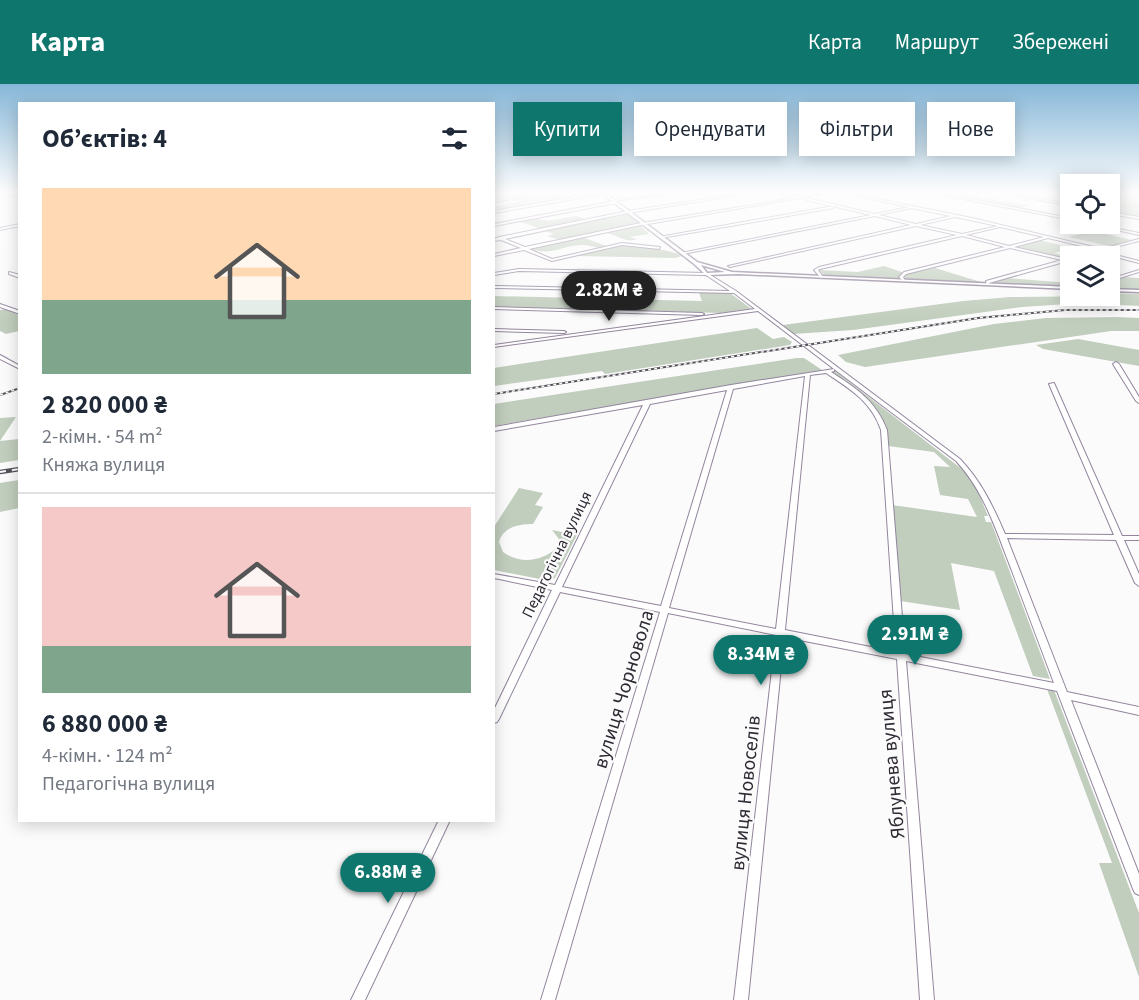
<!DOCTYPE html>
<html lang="uk">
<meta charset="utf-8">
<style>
:root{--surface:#fff;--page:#f2f2f3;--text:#1f2937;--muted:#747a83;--line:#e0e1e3;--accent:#0f766e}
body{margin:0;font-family:"Source Sans 3",sans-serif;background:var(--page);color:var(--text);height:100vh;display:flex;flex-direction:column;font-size:22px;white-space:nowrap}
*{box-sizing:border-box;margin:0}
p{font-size:20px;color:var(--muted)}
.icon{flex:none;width:33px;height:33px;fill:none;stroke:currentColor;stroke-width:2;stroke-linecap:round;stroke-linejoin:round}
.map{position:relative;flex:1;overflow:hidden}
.panel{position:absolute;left:18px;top:18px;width:477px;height:720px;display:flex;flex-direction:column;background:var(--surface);border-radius:0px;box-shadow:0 3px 15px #0003}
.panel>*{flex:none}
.top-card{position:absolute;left:513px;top:18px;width:536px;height:54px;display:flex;gap:12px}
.buttons{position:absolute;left:1060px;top:90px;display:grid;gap:12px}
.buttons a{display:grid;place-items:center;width:60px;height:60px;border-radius:0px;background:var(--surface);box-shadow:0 3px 15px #0003;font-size:30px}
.price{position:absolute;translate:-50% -51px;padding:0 14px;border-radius:21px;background:var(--accent);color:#fff;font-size:20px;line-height:39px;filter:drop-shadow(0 2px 3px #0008)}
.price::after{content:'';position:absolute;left:50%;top:36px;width:18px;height:14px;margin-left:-9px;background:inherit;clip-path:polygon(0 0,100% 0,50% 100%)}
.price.on{background:#222;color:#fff}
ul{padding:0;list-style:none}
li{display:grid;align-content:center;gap:12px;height:318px;padding:0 24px}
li+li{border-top:2px solid var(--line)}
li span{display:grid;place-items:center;height:186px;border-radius:0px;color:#555}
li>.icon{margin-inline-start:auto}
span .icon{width:108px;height:108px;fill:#fffc;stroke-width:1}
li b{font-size:26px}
h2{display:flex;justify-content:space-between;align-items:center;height:72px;padding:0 24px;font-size:26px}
.tag{padding:0 21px;border-radius:0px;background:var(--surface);box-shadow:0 3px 15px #0003;font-size:21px;line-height:54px}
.tag.on{background:var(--accent);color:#fff}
header{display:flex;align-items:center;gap:36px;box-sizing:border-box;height:84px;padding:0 30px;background:var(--accent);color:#fff}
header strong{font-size:28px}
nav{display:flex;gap:33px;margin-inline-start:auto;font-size:21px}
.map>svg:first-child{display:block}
.green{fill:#c1cdbd}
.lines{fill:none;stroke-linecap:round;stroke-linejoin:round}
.minor-casing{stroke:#92859d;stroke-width:2}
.major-casing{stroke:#92859d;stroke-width:3}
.minor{fill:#fff;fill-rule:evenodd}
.major{fill:#fff;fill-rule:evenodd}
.rail-far1-casing{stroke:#555159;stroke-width:2}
.rail-casing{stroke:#555159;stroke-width:4.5}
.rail-far1{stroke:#fbfbfb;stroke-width:1.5;stroke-dasharray:3;stroke-linecap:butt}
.rail{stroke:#fbfbfb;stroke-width:2;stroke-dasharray:6;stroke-linecap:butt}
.labels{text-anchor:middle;stroke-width:4.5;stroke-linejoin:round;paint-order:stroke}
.street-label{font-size:16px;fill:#2f2a34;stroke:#fbfbfb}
.near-street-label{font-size:20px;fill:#2f2a34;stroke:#fbfbfb}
</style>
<header>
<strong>Карта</strong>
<nav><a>Карта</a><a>Маршрут</a><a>Збережені</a></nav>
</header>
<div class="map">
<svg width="1139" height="916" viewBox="0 0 1139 916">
<rect width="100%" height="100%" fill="#fbfbfb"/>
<!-- green -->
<g class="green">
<polygon points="548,108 561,111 576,108 601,109 502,126 494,123 518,118 509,115"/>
<path d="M 962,108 L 986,110 L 977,112 C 984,115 991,112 999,114 L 993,116 L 1029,121 L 1020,124 L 935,109 Z"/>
<polygon points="1110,108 1128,111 1139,109 1139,134 1110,128 1110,120 1119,116 1110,114"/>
<path d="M 622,130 L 628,130 L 649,150 L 629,153 L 637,155 C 625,160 616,149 604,149 C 583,148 569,161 547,152 L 554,150 L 543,146 Z"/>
<polygon points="576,132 587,136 541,145 518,137 536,134 548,137"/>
<polygon points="1092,147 1132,156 1109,162 1069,153"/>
<path d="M 582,153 L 609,163 C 596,166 592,160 581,161 C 561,162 549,173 529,164 Z"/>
<polygon points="1040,156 1072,164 1054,169 1071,174 1065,176 1014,163"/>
<path d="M 620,162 C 634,162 671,165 682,172 L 676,174 L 575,172 Z"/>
<polygon points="884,182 905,189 900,191 901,195 824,191 819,186 858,188"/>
<polygon points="935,184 981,198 906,195 904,193 907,190"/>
<polygon points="1124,193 1139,194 1139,206 1110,205 1110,197"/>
<polygon points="1007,194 1071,199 1071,203 992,198"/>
<polygon points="699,209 730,209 753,226 721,229 494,223 494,212 702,217"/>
<polygon points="1110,209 1139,210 1139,222 1083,219 1022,223 853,246 793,250 783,241 963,217 1010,213 1110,212"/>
<polygon points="6,225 19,231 19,247 6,250 0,247 0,226"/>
<polygon points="1117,233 1139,234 1139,247 1111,247 865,283 846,278 838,271 994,240 1046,234"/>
<polygon points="757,244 773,255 784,253 792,258 790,261 605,290 602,287 494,302 494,284"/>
<polygon points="1078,255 1139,266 1139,282 1043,265 1036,261"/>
<polygon points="797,274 804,274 822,286 494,342 494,320"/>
<path d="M 830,287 L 835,287 L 967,389 L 976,403 L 988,432 L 984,432 L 986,438 L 991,438 L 996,451 L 1050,595 L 1033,592 L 994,487 L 951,479 L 960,526 L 900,517 L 892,421 L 977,433 L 968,415 L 940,411 L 934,382 L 950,383 L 934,368 L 888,362 C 883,319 863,311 830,287 Z"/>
<polygon points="16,333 0,357 19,355 19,376 0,379 0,334"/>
<polygon points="19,396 19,424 0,428 0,399"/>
<path d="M 519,404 L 543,409 L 535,421 L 543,423 L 533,440 C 519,440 503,443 499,458 L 503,468 C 519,480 542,478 556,464 L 559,455 L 552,446 L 577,451 L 555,494 L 550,497 L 494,486 L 494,443 Z"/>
<polygon points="1047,605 1054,606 1139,829 1139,893 1099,779 1112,779"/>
</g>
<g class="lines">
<defs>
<g id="minor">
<polygon points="0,108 20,113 20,115 0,109"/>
<polygon points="540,108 546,108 494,118 494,116"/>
<polygon points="605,108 604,110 494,129 494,127"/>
<polygon points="680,108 690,108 613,117 612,116"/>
<polygon points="750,108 757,108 628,129 505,155 525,163 636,140 794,114 772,108 777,108 796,112 796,113 828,108 835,108 636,142 529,165 552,175 622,159 660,163 659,165 622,161 552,177 524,166 494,172 494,170 521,164 501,156 494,157 494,155 499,153 628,127"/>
<path d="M 837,108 L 843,108 L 972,134 L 1102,165 L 1139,155 L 1139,157 L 1100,167 L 1139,177 L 1139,179 L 1096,168 L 1078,172 L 1078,171 L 1098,166 L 1048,154 L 1014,163 L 1067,175 L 1071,174 L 1071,176 L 989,199 L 989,201 L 987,201 L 986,197 L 1062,176 L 1010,164 L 906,190 L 903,193 L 905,197 L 903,197 L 899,193 L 904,188 L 1005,163 L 962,152 L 820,185 L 818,186 L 823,193 L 821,194 L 814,186 L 819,183 L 957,151 L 916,142 L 730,183 L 728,182 L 911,141 L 875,132 L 683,170 L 681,169 L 871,131 L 806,116 L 807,114 L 875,130 L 909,123 ZM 911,124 L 951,132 L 916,140 L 879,131 ZM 955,133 L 998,142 L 962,150 L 920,141 ZM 1000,143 L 1044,153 L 1009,162 L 966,151 Z"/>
<polygon points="927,108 933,108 1071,134 1071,136"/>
<polygon points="998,108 1004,108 1071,120 1071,122"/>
<polygon points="615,117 616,119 494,142 494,140"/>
<polygon points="833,122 834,124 661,154 659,153"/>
<polygon points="1110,128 1139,133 1139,135 1110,130"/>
<polygon points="20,140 20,142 0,146 0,144"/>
<polygon points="1090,140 1094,140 1139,149 1139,151"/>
<path d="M 519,185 L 707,189 L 736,207 L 960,375 C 981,397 993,422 1005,450 L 1114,451 L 1049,300 L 1054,299 L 1122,452 L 1139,452 L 1139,456 L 1124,456 L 1139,490 L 1139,502 L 1135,499 L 1116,456 L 1007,454 L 1067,608 L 1139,623 L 1139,631 L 1071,616 L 1139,790 L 1139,811 L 1135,809 L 1133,805 L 1057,607 L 906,577 L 934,916 L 920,916 L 897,575 L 784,553 L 748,916 L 734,916 L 776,551 L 668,529 L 555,916 L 541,916 L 660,528 L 560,508 L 499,635 L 497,638 L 494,639 L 494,626 L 552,506 L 494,494 L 494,490 L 555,501 L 643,321 L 494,347 L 494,343 L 731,301 L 834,285 L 758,227 L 494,263 L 494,261 L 755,225 L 734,209 L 494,204 L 494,202 L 730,207 L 706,191 L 519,187 L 494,191 L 494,189 ZM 834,285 L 956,377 C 985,408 997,449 1012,487 C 1026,525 1040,562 1054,599 L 905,570 L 887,346 C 876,317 856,304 831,288 L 834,287 ZM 826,289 C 850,305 871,317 881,346 L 896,568 L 785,546 L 810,291 ZM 805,292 L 776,545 L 669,524 L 733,305 ZM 727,306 L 661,522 L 562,503 L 650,320 Z"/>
<polygon points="1139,186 1139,188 1110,197 1110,195"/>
<polygon points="9,188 20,191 20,194 9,190"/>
<polygon points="0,220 20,227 20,230 0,223"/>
<polygon points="494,223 702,229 704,230 702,231 494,225"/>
<polygon points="494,245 564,247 566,248 564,249 494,247"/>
<polygon points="0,271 20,282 20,285 0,275"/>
<polygon points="1116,278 1119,280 1139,313 1139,319 1136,317 1113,280"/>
<polygon points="439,736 450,736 365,916 351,916"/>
</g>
<g id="major">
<path d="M 600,108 L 604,108 L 697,178 L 732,188 L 1071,203 L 1071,205 L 739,190 L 706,191 L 693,179 ZM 701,181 L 725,188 L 707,189 Z"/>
<polygon points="1110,205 1139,206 1139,208 1110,207"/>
</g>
</defs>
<!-- minor casing -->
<use href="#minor" class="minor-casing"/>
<!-- major casing -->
<use href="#major" class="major-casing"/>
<!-- minor -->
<use href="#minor" class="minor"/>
<!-- major -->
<use href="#major" class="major"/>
<defs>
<g id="rail-far1">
<polyline points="494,310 978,234 1065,226 1139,226"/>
<polyline points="0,311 20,304"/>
</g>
<polyline id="rail" points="0,388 20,385"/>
</defs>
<!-- rail-far1 casing -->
<use href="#rail-far1" class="rail-far1-casing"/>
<!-- rail casing -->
<use href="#rail" class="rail-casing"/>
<!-- rail-far1 -->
<use href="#rail-far1" class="rail-far1"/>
<!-- rail -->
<use href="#rail" class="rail"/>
</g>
<!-- sky -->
<linearGradient id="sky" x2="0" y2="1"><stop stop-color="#86b7d8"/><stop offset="0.46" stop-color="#fdfdfd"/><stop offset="1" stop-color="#fdfdfd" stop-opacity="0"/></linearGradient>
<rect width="1139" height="236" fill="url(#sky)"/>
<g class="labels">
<!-- street labels -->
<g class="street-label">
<text transform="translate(556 470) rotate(-64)" y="6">Педагогічна вулиця</text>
</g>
<!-- near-street labels -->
<g class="near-street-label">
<text transform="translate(623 605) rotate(-73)" y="7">вулиця Чорновола</text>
<text transform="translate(891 680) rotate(-95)" y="7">Яблунева вулиця</text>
<text transform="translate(745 709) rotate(-84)" y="7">вулиця Новоселів</text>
</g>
</g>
</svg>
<div class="buttons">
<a><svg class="icon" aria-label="locate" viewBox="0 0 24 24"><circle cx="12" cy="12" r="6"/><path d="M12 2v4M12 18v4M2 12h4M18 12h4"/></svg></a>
<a><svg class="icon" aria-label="layers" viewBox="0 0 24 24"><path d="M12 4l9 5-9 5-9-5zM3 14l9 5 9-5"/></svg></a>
</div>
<b class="price on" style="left:609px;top:238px">2.82M ₴</b>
<b class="price" style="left:915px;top:582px">2.91M ₴</b>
<b class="price" style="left:761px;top:602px">8.34M ₴</b>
<b class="price" style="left:388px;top:820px">6.88M ₴</b>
<div class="top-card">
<a class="tag on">Купити</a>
<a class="tag">Орендувати</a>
<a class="tag">Фільтри</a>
<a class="tag">Нове</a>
</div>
<section class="panel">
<h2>Об’єктів: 4<svg class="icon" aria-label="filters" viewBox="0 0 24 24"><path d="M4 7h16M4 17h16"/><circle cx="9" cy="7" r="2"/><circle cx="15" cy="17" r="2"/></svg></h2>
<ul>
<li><span style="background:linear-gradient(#ffd9b3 60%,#7fa58c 0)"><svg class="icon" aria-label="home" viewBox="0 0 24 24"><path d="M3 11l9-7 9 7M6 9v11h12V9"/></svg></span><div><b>2 820 000 ₴</b><p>2-кімн. · 54 m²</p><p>Княжа вулиця</p></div></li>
<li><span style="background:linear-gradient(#f6c9c9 75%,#7fa58c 0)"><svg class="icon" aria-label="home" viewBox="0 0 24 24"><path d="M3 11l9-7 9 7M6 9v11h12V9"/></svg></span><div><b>6 880 000 ₴</b><p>4-кімн. · 124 m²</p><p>Педагогічна вулиця</p></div></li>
</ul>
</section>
</div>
